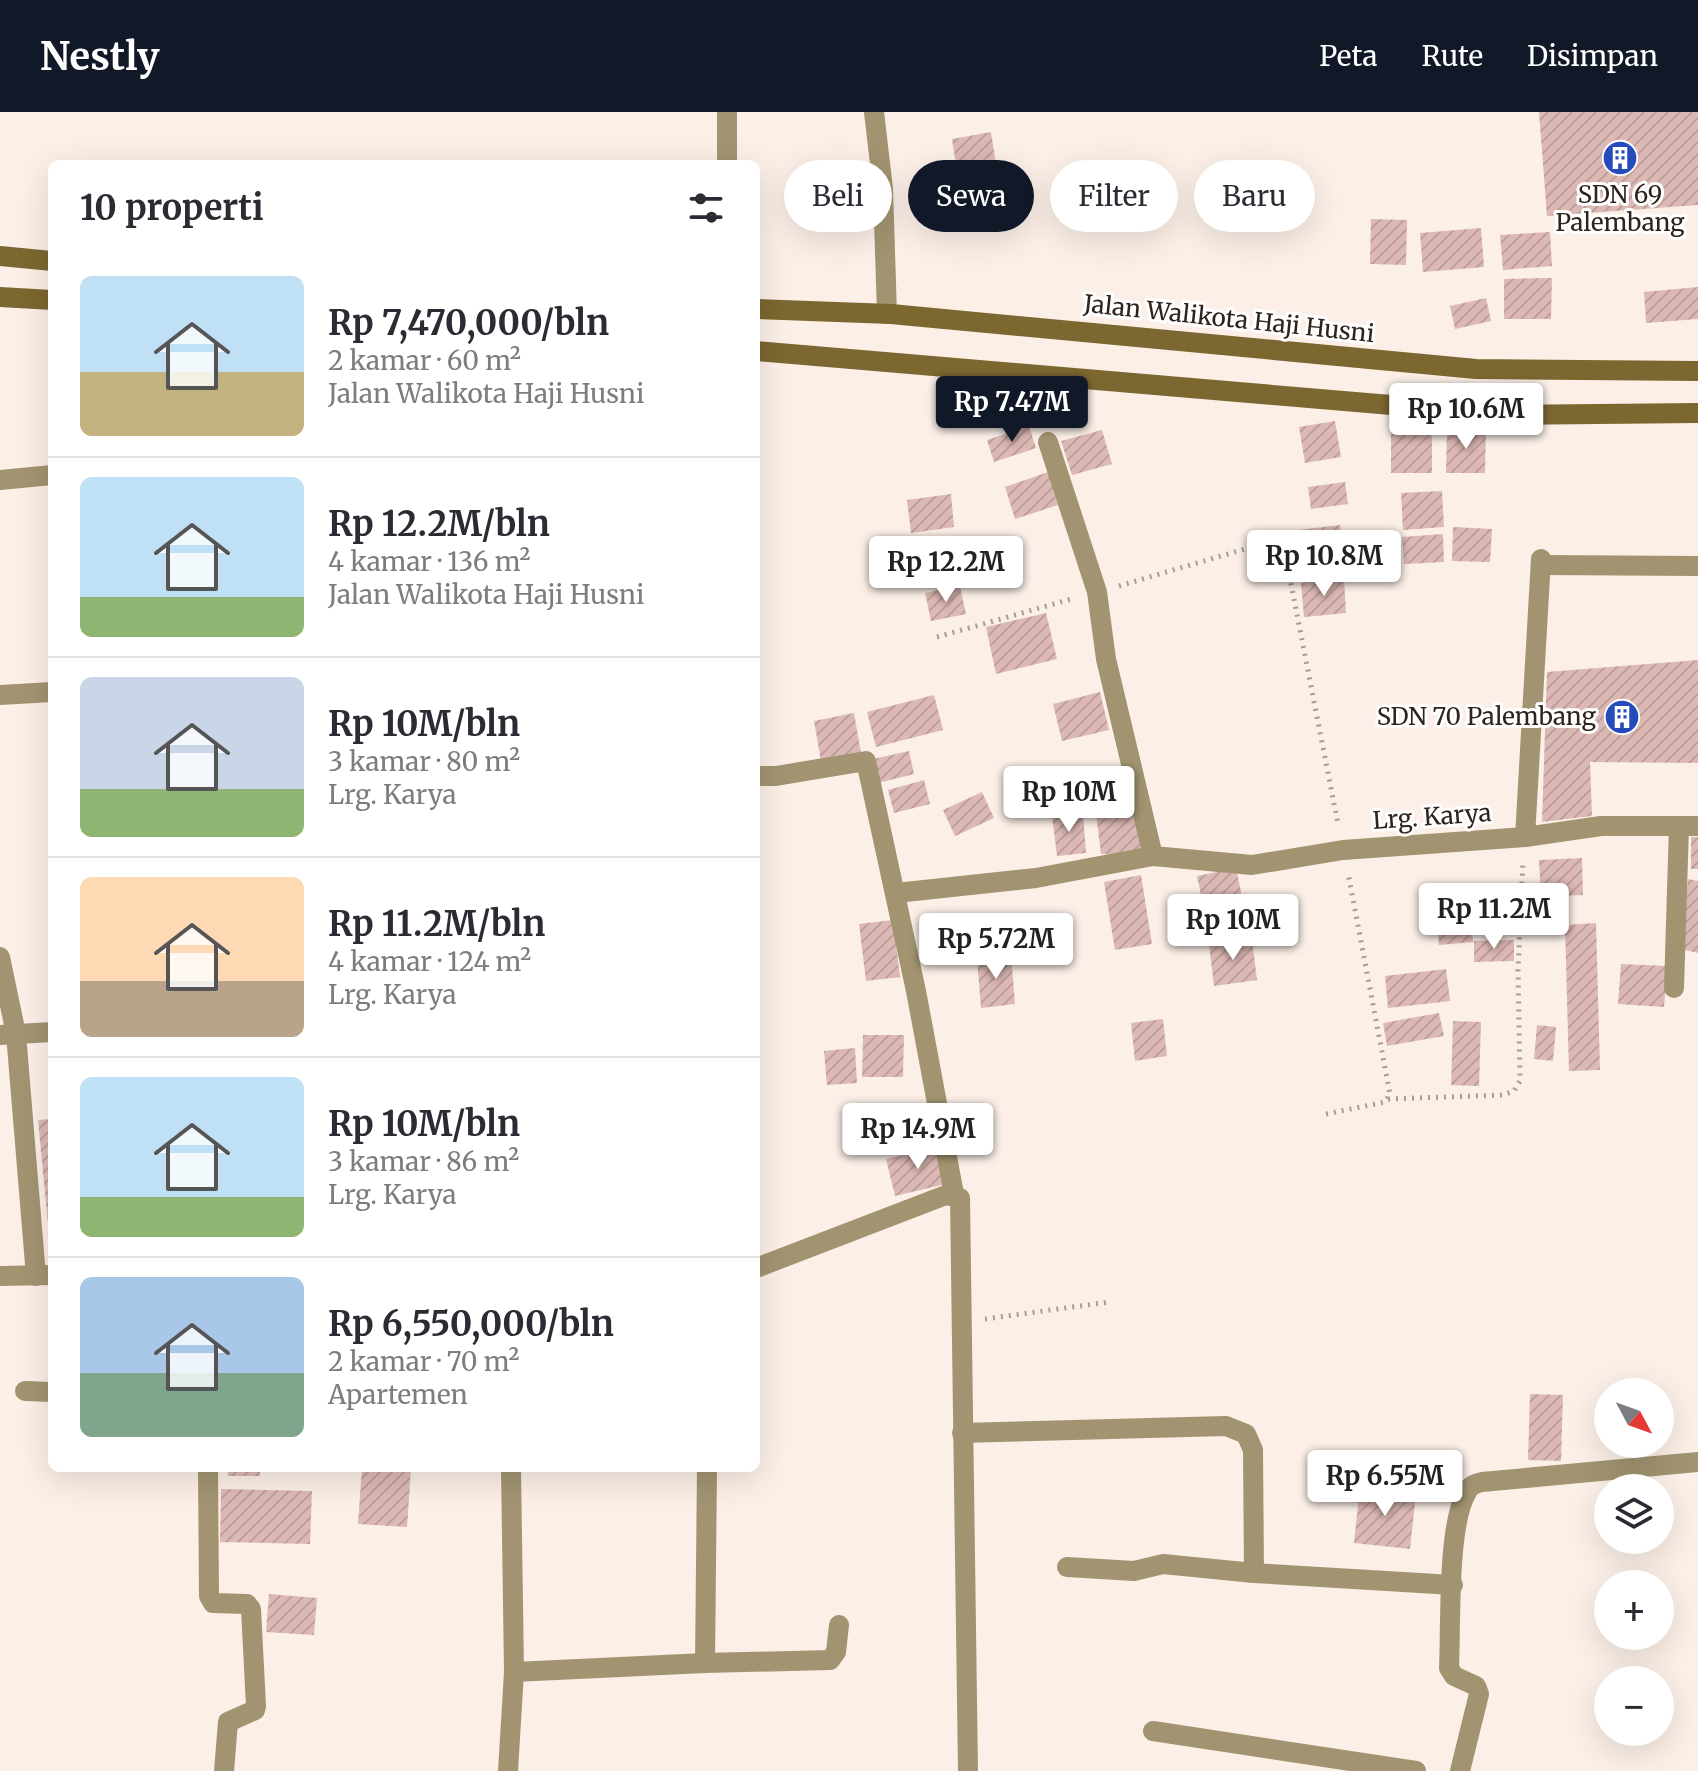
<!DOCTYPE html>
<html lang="id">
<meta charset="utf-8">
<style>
:root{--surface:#fff;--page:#f7f7f7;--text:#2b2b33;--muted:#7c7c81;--line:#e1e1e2;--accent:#111827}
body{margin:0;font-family:Merriweather,serif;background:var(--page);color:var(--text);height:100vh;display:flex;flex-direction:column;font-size:30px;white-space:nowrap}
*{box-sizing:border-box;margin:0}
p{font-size:26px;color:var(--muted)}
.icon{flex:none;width:44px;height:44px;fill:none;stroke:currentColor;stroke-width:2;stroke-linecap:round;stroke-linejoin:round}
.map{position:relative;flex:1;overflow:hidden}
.drawer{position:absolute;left:48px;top:48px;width:712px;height:1312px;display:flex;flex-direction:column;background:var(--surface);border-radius:12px;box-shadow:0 8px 32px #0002}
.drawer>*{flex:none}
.top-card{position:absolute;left:784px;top:48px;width:760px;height:72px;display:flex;gap:16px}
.needle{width:52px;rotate:131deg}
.controls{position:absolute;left:1594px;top:1266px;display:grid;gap:16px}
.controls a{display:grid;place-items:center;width:80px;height:80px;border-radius:50%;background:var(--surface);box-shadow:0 8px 32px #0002;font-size:40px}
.price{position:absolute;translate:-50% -68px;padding:0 18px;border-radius:8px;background:#fff;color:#222;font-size:26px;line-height:52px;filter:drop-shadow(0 2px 4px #0008)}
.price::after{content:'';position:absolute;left:50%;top:48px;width:24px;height:18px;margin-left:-12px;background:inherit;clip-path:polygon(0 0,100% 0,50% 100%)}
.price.on{background:var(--accent);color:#fff}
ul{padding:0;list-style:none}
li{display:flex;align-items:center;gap:24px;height:200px;padding:0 32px}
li+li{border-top:2px solid var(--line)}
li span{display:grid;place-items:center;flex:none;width:224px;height:160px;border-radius:12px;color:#555}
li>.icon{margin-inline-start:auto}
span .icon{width:96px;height:96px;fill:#fffc;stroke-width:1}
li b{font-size:34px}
h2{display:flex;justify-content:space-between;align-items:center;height:96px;padding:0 32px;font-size:34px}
.chip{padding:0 28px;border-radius:36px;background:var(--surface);box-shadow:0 8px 32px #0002;font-size:28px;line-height:72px}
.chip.on{background:var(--accent);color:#fff}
header{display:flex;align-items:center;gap:48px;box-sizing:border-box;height:112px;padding:0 40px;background:var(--accent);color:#fff}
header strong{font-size:38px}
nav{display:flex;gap:44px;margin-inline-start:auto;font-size:28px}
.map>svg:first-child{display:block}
.building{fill:url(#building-hatch)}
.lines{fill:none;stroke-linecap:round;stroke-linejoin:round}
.path{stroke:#a79c94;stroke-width:5;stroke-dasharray:2 6;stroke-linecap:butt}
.street{stroke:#a29471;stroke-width:20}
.secondary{stroke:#7c6730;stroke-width:20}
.labels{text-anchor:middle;stroke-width:6;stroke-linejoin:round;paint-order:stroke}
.poi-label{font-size:24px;fill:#2e241c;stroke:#fff}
.street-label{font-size:24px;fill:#2e241c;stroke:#fff}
</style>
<header>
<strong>Nestly</strong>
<nav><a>Peta</a><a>Rute</a><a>Disimpan</a></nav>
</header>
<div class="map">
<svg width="1698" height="1659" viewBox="0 0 1698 1659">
<defs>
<pattern id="building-hatch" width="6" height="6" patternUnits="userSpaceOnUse" patternTransform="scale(2)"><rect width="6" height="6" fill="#ddb9b5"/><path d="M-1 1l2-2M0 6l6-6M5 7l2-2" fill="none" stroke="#be9f9b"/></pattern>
</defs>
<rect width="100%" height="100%" fill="#fbefe7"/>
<!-- building -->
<g class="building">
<polygon points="1539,0 1698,0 1698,93 1547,104"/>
<polygon points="991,20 998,65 959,71 952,27"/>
<polygon points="1371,107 1407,108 1406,153 1370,152"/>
<polygon points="1481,116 1484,155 1423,160 1420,121"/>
<polygon points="1550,120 1552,154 1503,158 1500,123"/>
<polygon points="1552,166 1551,207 1504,207 1504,167"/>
<polygon points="1698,175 1698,207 1646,211 1644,180"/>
<polygon points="1486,186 1491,209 1455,217 1450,194"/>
<polygon points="1335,309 1341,345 1305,351 1299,315"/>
<polygon points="1029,314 1036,336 994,350 987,328"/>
<polygon points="1447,317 1486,317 1485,361 1446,361"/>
<polygon points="1102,318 1112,352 1072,363 1061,329"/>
<rect x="1391" y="318" width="41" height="43"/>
<polygon points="1048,360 1058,393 1015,407 1005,375"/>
<polygon points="1345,370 1348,392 1311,397 1308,375"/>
<polygon points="1442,379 1444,415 1403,418 1401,381"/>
<polygon points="951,382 954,415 911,421 907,388"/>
<polygon points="1340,413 1345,455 1304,459 1299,418"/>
<polygon points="1453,415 1492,417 1490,450 1452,449"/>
<polygon points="1396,418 1397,453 1353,454 1352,420"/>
<polygon points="1443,422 1444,450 1404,452 1402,425"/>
<polygon points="963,429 971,458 925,470 918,441"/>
<polygon points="1344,467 1346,501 1304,505 1301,471"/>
<polygon points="960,474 966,502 931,509 925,481"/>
<polygon points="1046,501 1057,547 996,562 986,515"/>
<polygon points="1698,548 1698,651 1590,650 1592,704 1542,710 1547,560"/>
<polygon points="1100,580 1109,618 1062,629 1053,592"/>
<polygon points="934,583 943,618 876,635 867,600"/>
<polygon points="854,601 861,641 821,649 814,609"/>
<polygon points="909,639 914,662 874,672 869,648"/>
<polygon points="1085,661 1093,686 1052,699 1043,675"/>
<polygon points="924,668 930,692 894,701 888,678"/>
<polygon points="982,680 994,706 955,724 943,698"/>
<polygon points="1126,681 1152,742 1101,742 1094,686"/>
<polygon points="1083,701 1086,741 1057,744 1052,704"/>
<rect x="1691" y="725" width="7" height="32"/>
<polygon points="1582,746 1583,783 1541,785 1539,748"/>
<polygon points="1236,756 1247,808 1208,816 1197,764"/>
<polygon points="1141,763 1152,832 1115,838 1104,770"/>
<polygon points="1688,767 1698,769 1698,841 1681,837"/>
<polygon points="1513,786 1514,814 1474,815 1473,788"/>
<polygon points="1470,795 1473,830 1439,833 1435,798"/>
<polygon points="893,808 900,865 866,869 859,812"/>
<polygon points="1596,811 1600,958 1569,959 1565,813"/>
<polygon points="1252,827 1257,868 1214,874 1209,833"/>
<polygon points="1514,828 1514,849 1474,850 1474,829"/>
<polygon points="1011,843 1015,892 981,896 977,846"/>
<polygon points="1621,852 1667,854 1664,895 1618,892"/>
<polygon points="1446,857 1450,889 1388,896 1385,864"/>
<polygon points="1439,901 1444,924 1387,934 1383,911"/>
<polygon points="1163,907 1167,944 1135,949 1131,911"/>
<polygon points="1453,909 1481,910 1479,974 1451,973"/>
<polygon points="1537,913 1556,915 1553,949 1534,947"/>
<polygon points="863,923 904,923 903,965 862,965"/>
<polygon points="855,936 857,971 827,973 824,939"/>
<polygon points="52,1007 52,1122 49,1122 38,1008"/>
<polygon points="942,1034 950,1071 895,1084 886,1047"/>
<polygon points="1530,1282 1563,1283 1561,1349 1528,1348"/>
<rect x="228" y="1356" width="32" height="8"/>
<polygon points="362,1356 411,1356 407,1415 358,1412"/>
<polygon points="1360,1375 1416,1381 1410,1437 1354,1431"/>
<polygon points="221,1377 312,1379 310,1432 220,1430"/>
<polygon points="269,1482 317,1486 314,1523 266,1520"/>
</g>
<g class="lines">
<!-- path -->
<g class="path">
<polyline points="1119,474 1282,426 1338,712"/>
<polyline points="937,525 1075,486"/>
<polyline points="1388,987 1503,983 1514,979 1520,969 1518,858 1523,748"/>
<polyline points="1326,1002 1385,990 1390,982 1348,761"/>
<polyline points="985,1207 1109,1190"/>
</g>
<!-- street -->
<g class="street">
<polyline points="874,0 883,77 887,202"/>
<polyline points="727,52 727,0"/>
<polyline points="1048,330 1097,480 1106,547 1153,744 1252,753 1343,738 1525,725"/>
<polyline points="0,368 52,363"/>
<polyline points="1541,447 1525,725 1601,714 1698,714"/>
<polyline points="1541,453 1698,454"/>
<polyline points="0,583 52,580"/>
<polyline points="756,664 776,664 866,649 916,879 954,1082"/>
<polyline points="896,781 1036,766 1153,744"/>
<polyline points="0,845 16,922 36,1164"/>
<polyline points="1674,876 1679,714"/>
<polyline points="0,923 52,920"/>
<polyline points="756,1156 946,1083 960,1086 968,1659"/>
<polyline points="0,1164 52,1163"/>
<polyline points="25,1279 52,1280"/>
<polyline points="962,1321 1226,1314 1246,1322 1253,1338 1254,1461 1453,1473"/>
<polyline points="208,1356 209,1484 213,1491 247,1492 251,1497 256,1594 255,1598 228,1610 224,1659"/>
<polyline points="1067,1455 1134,1459 1163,1452 1254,1461"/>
<polyline points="705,1551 830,1548 836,1540 839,1513"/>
<polyline points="514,1560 705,1551 707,1356"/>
<polyline points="1153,1619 1416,1659"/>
<polyline points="508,1659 514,1560 511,1356"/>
<path d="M 1460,1659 L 1479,1582 L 1476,1574 L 1454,1564 L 1449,1556 C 1451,1515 1447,1412 1467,1380 C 1470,1373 1475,1372 1482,1370 L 1698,1350"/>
</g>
<!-- secondary -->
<g class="secondary">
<polyline points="0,144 52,149"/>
<polyline points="0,185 52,188"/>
<polyline points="756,197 891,202 1476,257 1698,259"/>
<polyline points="756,239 1509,303 1698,301"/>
</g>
</g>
<!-- icons -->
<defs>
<symbol id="building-disc" viewBox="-11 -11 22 22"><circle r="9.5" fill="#264bba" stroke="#fff"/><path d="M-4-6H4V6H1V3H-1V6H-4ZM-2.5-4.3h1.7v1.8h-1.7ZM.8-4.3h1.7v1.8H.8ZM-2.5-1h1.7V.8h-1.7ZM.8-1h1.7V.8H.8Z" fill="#fff"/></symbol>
</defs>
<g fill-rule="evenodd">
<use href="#building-disc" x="1600" y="26" width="40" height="40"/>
<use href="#building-disc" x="1602" y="585" width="40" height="40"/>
</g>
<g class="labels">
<!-- poi labels -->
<g class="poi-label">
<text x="1620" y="91">SDN 69<tspan x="1620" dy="28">Palembang</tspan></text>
<text x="1596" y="613" text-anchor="end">SDN 70 Palembang</text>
</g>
<!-- street labels -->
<g class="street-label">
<text transform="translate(1229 207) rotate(6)" y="8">Jalan Walikota Haji Husni</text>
<text transform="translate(1432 705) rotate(-4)" y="8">Lrg. Karya</text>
</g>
</g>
</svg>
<div class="controls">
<a><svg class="needle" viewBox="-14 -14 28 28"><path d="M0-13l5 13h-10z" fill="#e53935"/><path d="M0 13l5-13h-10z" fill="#7c7c81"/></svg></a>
<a><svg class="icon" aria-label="layers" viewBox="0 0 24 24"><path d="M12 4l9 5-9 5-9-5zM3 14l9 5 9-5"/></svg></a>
<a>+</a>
<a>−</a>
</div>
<b class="price on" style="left:1012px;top:332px">Rp 7.47M</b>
<b class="price" style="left:1466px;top:339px">Rp 10.6M</b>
<b class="price" style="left:1324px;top:486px">Rp 10.8M</b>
<b class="price" style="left:946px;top:492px">Rp 12.2M</b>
<b class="price" style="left:1069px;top:722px">Rp 10M</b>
<b class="price" style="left:1494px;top:839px">Rp 11.2M</b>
<b class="price" style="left:1233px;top:850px">Rp 10M</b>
<b class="price" style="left:996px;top:869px">Rp 5.72M</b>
<b class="price" style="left:918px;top:1059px">Rp 14.9M</b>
<b class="price" style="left:1385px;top:1406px">Rp 6.55M</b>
<div class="top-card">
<a class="chip">Beli</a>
<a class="chip on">Sewa</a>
<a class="chip">Filter</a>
<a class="chip">Baru</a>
</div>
<section class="drawer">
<h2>10 properti<svg class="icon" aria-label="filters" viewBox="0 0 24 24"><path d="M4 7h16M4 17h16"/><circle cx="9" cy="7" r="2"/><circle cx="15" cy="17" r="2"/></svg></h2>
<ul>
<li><span style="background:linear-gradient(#bfe0f5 60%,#c2b280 0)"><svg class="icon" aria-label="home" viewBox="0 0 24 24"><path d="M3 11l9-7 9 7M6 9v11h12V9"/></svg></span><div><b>Rp 7,470,000/bln</b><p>2 kamar · 60 m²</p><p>Jalan Walikota Haji Husni</p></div></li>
<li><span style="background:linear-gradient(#bfe0f5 75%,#8fb573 0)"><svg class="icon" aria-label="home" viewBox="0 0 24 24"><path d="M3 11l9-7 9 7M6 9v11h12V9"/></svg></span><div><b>Rp 12.2M/bln</b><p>4 kamar · 136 m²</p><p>Jalan Walikota Haji Husni</p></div></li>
<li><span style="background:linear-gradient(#c9d6e8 70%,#8fb573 0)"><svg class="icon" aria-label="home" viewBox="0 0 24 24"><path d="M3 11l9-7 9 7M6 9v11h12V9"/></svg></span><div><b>Rp 10M/bln</b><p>3 kamar · 80 m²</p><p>Lrg. Karya</p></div></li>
<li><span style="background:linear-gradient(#ffd9b3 65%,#b9a48a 0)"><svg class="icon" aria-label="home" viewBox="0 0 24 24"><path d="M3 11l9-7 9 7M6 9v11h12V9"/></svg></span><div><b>Rp 11.2M/bln</b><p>4 kamar · 124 m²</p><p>Lrg. Karya</p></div></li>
<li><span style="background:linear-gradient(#bfe0f5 75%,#8fb573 0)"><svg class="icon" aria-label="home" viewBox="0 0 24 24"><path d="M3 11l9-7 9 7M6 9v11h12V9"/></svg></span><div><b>Rp 10M/bln</b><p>3 kamar · 86 m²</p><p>Lrg. Karya</p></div></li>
<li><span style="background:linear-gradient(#a9c7e8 60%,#7fa58c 0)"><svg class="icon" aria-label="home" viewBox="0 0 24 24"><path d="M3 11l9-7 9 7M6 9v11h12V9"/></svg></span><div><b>Rp 6,550,000/bln</b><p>2 kamar · 70 m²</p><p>Apartemen</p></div></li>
</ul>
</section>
</div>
